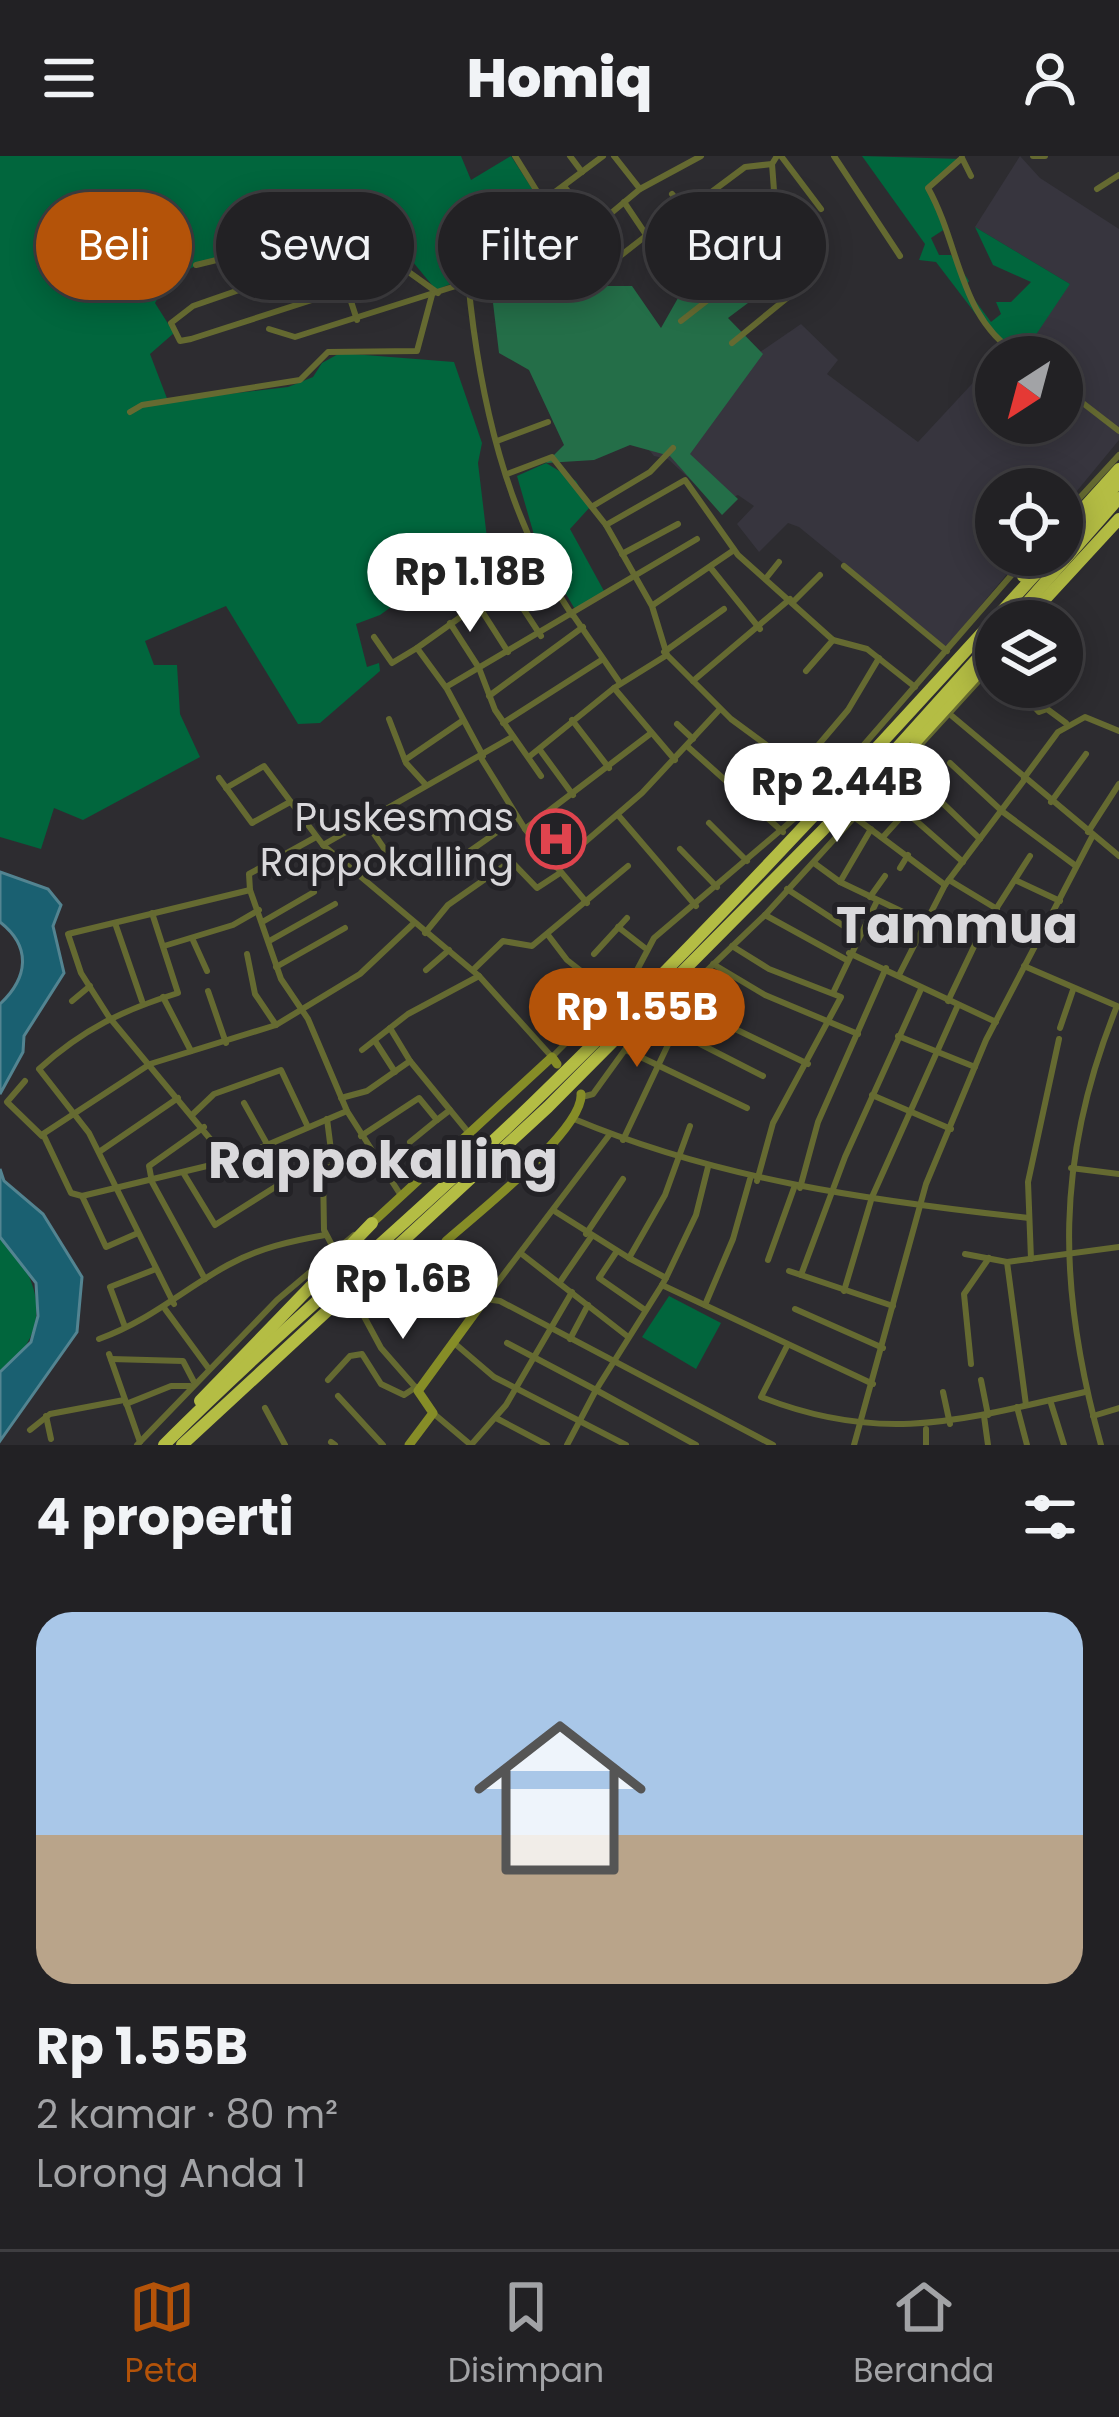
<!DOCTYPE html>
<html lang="id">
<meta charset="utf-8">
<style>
:root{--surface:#222124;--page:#2a292c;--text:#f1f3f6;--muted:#a2a3a6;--line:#3f3e41;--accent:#b45309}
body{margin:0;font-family:Poppins,sans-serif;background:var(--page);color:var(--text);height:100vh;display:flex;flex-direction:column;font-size:45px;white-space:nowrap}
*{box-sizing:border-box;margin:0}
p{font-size:39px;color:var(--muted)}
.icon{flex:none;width:66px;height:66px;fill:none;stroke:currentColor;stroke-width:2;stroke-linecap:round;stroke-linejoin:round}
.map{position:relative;height:1289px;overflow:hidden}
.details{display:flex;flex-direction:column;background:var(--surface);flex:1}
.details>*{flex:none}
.hud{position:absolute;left:36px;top:36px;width:1047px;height:108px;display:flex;gap:24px}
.needle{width:78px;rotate:216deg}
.tools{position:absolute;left:975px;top:180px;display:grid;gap:24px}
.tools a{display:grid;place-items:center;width:108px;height:108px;border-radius:50%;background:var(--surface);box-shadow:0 6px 30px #0003,0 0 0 3px var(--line);font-size:60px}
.price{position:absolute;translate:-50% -102px;padding:0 27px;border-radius:42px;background:#fff;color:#222;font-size:39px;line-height:78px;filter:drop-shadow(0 3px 6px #0008)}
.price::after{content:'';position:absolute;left:50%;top:72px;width:36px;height:27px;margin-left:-18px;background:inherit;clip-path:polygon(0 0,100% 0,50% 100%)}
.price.current{background:var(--accent);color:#fff}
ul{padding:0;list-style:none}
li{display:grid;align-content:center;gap:24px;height:636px;padding:0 36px}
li+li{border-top:3px solid var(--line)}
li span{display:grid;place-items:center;height:372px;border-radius:36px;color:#555}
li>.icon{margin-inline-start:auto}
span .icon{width:216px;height:216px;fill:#fffc;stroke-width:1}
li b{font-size:51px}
h2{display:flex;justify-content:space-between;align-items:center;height:144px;padding:0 36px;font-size:51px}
.tag{padding:0 42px;border-radius:54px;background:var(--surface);box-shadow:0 6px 30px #0003,0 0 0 3px var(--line);font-size:42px;line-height:108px}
.tag.current{background:var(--accent);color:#fff}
header{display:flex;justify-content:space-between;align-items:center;height:156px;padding:0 36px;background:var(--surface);font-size:54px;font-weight:800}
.tab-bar{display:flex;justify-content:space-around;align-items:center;height:168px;border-top:3px solid var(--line);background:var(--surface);font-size:33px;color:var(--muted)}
.tab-bar a{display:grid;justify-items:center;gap:6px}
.tab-bar .current{color:var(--accent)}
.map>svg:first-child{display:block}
.built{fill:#37353e}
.green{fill:#01663d}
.forest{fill:#246e48}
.water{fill:#1a6071;stroke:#538491;stroke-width:3}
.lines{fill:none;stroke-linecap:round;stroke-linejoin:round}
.street{stroke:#656a31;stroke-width:6}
.secondary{stroke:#868d27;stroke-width:9}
.highway{stroke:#b4bd44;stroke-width:12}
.labels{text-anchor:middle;stroke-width:10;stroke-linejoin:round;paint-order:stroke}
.poi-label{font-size:39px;fill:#d9d8db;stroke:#232226;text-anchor:end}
.district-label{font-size:51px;font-weight:bold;fill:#d9d8db;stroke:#232226}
</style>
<header><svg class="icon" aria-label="menu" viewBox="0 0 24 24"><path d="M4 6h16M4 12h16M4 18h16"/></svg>Homiq<svg class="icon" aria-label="person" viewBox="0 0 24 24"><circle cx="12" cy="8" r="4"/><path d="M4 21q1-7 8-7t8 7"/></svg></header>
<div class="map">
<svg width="1119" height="1289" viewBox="0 0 1119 1289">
<rect width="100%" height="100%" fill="#2d2c30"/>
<!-- built -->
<polygon class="built" points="1020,0 1040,22 1119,73 1119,284 1067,347 1062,333 996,333 996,399 1023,399 946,491 799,371 788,367 759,396 737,368 754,350 738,339 717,348 668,303 654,300 618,256 747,205 801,168 838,204 827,218 918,286 996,202 996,267 1062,267 1062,201 997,201 1070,128 975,71"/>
<!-- green -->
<g class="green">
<path d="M 0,0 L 461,0 L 471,24 L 511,0 L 540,45 L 470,111 L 465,122 L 436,134 L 380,66 L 309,73 L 296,94 C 243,96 183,97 155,147 L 174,177 L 150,198 L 168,245 L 288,231 L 313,221 L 322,207 L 340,197 L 454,206 L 482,287 L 478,307 L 487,382 L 380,459 L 356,468 L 367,511 L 379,507 L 380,515 L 320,567 L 298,568 L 226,450 L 145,485 L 154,509 L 177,509 L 180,558 L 200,601 L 83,664 L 54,652 L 41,693 L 0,681 Z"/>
<polygon points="862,0 961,3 931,33 948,71 931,82 939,99 951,99 969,125 965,131 991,166 1001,158 996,146 1011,146 1031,126 993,109 975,71 1070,128 1021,201 978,161 936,106 919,104 925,88"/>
<polygon points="546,307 576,325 590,351 570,373 604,435 576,455 537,389 517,320"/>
<path d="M 0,1081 C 44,1123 53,1178 0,1216 Z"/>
<polygon points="669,1140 721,1167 696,1213 642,1181"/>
</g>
<!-- forest -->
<polygon class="forest" points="729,89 768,132 728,162 763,198 690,298 738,343 722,359 670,300 630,289 594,304 546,307 564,289 529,214 499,197 491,130 520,95 557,130 632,130 661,172 699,105"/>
<!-- water -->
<g class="water">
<path d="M 0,716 L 48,733 L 61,749 L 53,770 L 64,817 L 24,880 L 23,896 L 0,938 L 0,848 C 28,822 32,791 0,766 Z"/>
<polygon points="0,1013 4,1025 43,1058 82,1121 77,1176 0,1285 0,1216 31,1186 38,1160 36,1127 0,1081"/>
</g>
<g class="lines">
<!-- street -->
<g class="street">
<polyline points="515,0 543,45"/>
<polyline points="570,0 582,16"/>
<polyline points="614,0 640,33"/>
<polyline points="781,0 821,53"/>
<polyline points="834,0 900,100"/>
<polyline points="1033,0 1045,0"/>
<path d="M 962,2 L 928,32 C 961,91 958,162 1021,201"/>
<polyline points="962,2 971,20"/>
<polyline points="564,30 608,87"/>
<polyline points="1097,33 1119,19"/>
<polyline points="672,38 687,55"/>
<polyline points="624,46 653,89"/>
<polyline points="715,91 763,53 776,52"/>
<polyline points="567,94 640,33 701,0"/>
<polyline points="196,109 241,98 351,87 356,95"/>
<polyline points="399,109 346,133 191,183 180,185 171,167 193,150 383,84 399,109 438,137"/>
<path d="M 468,124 C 479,241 506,361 572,459"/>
<polyline points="583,129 647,79"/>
<polyline points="347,133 357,164"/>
<polyline points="681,165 736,122 686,55 745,11 772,8"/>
<polyline points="269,173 295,181 462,128 543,45 603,0"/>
<polyline points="732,187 803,129 777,74 772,8 777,0"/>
<polyline points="1062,231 1119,275"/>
<polyline points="130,256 142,249 300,224 328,196 417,195 432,139"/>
<polyline points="497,285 548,266"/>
<polyline points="507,318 552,301 606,369 652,450 667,499 731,563 826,633"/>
<polyline points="593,350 650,316 673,292"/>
<polyline points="1062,361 1119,299"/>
<polyline points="606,369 685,324 738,399 833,484 867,493 915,531"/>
<polyline points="622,398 678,368"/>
<polyline points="844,410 947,495"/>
<polyline points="710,411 760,473"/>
<polyline points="767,421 779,406"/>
<polyline points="793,446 820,419"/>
<polyline points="478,449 508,496"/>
<polyline points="653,449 734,394"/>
<polyline points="573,459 620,527"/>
<polyline points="450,467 479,512 495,554 541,620"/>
<polyline points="374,481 392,507 417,492 447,533 483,600"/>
<polyline points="417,492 507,428 541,480"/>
<polyline points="664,496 724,453"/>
<polyline points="806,515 833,484"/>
<polyline points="693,525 790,443"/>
<polyline points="446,531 697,383"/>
<polyline points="1007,531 1023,542 1033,531"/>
<polyline points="614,532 675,604"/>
<polyline points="489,540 583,471"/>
<polyline points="1026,542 1039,556 1047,553 1066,567"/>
<polyline points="952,560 1119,700"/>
<polyline points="389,563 406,607 426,629"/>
<polyline points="572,564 609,612"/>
<polyline points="503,567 603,503"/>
<polyline points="677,568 693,583"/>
<polyline points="687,590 783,676"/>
<polyline points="540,594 573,639"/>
<polyline points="530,600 614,532 667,499"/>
<polyline points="481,602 525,673 587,747"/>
<polyline points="405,604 462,565"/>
<polyline points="950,607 1003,656 1076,710"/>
<polyline points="905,611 980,683"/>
<polyline points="798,613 848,554 879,502"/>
<polyline points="219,622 252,667 290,646"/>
<polyline points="1024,622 1058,576 1085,561 1119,575"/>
<polyline points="226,632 264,610 323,689 479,820 552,901 636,816 654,782 815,645 1029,399"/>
<polyline points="884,641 903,658"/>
<polyline points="1051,646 1086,598"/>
<polyline points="905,655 963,706"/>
<polyline points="618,659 696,750"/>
<polyline points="364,663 396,710"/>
<polyline points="857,663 945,729"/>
<polyline points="709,667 747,705"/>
<polyline points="525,673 650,578"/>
<polyline points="1088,676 1119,628"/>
<polyline points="316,681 249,718 250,734 281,823 308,863 347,955 400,1038"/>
<polyline points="883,681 929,630"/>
<polyline points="323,689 512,581"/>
<polyline points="680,693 717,731"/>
<polyline points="470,695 517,662"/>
<polyline points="814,707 840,726 924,766"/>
<polyline points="556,711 642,637 720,553"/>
<polyline points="900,712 908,699"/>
<polyline points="949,724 997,753"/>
<polyline points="1015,724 1060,745"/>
<polyline points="840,726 871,673"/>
<polyline points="787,733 859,780"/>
<polyline points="870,741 885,720"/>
<path d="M 152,757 L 178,837 C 123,854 83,873 39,913 L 89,977 L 174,1148"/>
<polyline points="765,759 845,803"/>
<polyline points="264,765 314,736"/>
<polyline points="115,767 142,845"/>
<polyline points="618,771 645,792"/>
<polyline points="425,777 448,749 511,705 537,732 560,717"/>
<polyline points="548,779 567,804 613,840"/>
<polyline points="192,782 207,815"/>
<polyline points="271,784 335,748"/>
<polyline points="164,790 233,769 259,754"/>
<polyline points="732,790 769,813 841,841 773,967 757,1025"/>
<polyline points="849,797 996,866"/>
<polyline points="247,798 255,838 276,869"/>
<polyline points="594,798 627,762"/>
<polyline points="713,808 765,839 858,878"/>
<path d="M 1024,810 L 1117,850 C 1055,1003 1057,1131 1101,1289"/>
<polyline points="276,811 345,772"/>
<polyline points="426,814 449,794"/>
<polyline points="473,814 503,785 532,790 628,710"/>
<polyline points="899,819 945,729 1025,623"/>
<polyline points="208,835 226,887"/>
<polyline points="833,837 877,745"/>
<polyline points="163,841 191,895"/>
<polyline points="72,845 90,830"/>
<polyline points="677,845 808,908"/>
<polyline points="948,845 980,778 1030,700"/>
<polyline points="657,866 763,920"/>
<polyline points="390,872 410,905 468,976"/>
<polyline points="1060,872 1073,834"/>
<polyline points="898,880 975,911"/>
<polyline points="375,885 395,916"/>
<polyline points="362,894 408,858 479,820"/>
<polyline points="626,894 747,952"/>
<polyline points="25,925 7,946 42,980"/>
<polyline points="872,939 951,973"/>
<polyline points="582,941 593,938 627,891 765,759 996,506"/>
<polyline points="341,942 367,935 410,905"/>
<polyline points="244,947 267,988"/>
<polyline points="192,959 214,938 281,914 307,969"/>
<polyline points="327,963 333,1010 323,1013 324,1074 334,1093"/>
<path d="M 574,963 C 720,1024 872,1045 1029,1062"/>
<polyline points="690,970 665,1039 629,1102 666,1122 662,1129 873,1228"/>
<polyline points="204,971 149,1010 152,1026 205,1123"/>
<polyline points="610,978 485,1143 500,1145 773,1289"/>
<polyline points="361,980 419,942 437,964 450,954"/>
<polyline points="623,984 674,876"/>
<polyline points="410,986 437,964"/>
<polyline points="99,996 178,942"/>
<polyline points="226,1002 109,861 81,817 68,778 250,734"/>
<polyline points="1071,1012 1119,1018"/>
<polyline points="184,1018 215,1069 280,1028 323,1013"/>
<polyline points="800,1032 818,966 886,812"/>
<polyline points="82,1040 71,1037 43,978 150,908 276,869 360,818 413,768"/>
<polyline points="556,1056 629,1102"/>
<polyline points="138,1077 106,1091 82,1040 232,1004 347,955"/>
<polyline points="586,1078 623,1023"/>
<polyline points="617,1095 599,1122 645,1154"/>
<polyline points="965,1098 1007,1106"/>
<polyline points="523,1099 627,1180"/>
<polyline points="1031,1103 1028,1026 1059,883"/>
<polyline points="768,1104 794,1032"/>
<polyline points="789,1115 893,1150"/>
<polyline points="801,1119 845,1001 921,833"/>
<polyline points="666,1122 696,1059 708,1011"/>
<polyline points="560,1126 591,1081"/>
<polyline points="844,1135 872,1041 958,849"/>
<polyline points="705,1149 733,1083 750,1023"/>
<polyline points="165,1153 209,1213"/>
<polyline points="360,1153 381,1192 416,1232"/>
<polyline points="795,1153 883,1192"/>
<polyline points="125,1171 110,1131 156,1113"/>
<path d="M 99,1183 C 151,1164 181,1135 228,1109 C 259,1092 291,1085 325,1079"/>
<polyline points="570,1183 588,1149"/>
<polyline points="453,1186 494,1221 626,1289"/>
<polyline points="507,1187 596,1234 662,1129"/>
<path d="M 787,1190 L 761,1241 C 882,1289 962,1264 1085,1236"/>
<polyline points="109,1198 140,1286"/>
<polyline points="111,1203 183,1205 194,1226"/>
<polyline points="971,1208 964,1138 989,1102"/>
<polyline points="328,1224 350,1200 362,1198 381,1228 404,1239 416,1231"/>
<polyline points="981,1224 988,1259"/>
<polyline points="943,1236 950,1268"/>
<polyline points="338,1240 383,1289"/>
<polyline points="1050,1244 1064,1289"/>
<polyline points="126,1248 171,1230 190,1230"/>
<polyline points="1026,1249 1007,1106 1119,1091"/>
<polyline points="1017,1251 1027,1289"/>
<polyline points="265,1252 285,1289"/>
<polyline points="433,1257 471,1289 506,1249 572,1136"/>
<polyline points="46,1260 51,1283"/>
<polyline points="984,1260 988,1289"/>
<polyline points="1093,1260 1119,1252"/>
<polyline points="496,1262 547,1289"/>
<polyline points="30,1274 50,1258 124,1244"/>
<polyline points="331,1286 335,1289"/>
<polyline points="137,1289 277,1144 354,1079"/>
<polyline points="567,1289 596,1234 696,1289"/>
<polyline points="854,1289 926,1028 986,884 1093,679"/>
<polyline points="926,1289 926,1273"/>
</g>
<!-- secondary -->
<g class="secondary">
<polyline points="372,1067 552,901 557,908"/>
<path d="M 409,1289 L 433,1257 L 418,1235 L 485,1143 L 448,1098 L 446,1085 C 475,1059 584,974 581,938"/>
</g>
<!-- highway -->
<g class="highway">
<polyline points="1062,376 1119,313"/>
<polyline points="1062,389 1119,326"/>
<polyline points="1023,420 1042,399"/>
<polyline points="1011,465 1119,342"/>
<polyline points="1025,465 1119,363"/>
<polyline points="916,585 996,497"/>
<polyline points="200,1245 372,1067"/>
<path d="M 164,1289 C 282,1171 412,1064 532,948 C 714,772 883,586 1053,399"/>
<polyline points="182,1289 548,951 823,674 996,482"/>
</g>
</g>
<!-- icons -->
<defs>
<symbol id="hospital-ring" viewBox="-11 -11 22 22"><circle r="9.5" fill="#232226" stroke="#e0444e" stroke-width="1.5"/><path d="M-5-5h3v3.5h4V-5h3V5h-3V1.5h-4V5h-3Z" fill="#e0444e"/></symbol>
</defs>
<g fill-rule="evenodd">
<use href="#hospital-ring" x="523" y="650" width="66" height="66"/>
</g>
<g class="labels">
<!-- poi labels -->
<g class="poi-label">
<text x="514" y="675">Puskesmas<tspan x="514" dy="45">Rappokalling</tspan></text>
</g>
<!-- district labels -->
<g class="district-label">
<text x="957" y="787">Tammua</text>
<text x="383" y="1022">Rappokalling</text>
</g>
</g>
</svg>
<div class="tools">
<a><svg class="needle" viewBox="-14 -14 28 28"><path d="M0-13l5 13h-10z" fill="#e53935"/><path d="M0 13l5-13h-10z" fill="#a2a3a6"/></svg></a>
<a><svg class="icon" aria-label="locate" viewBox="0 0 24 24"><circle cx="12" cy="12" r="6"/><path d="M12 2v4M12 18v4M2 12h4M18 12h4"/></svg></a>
<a><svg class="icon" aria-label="layers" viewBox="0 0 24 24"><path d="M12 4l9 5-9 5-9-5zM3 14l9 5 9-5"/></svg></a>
</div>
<b class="price" style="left:470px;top:479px">Rp 1.18B</b>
<b class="price" style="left:837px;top:689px">Rp 2.44B</b>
<b class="price current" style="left:637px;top:914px">Rp 1.55B</b>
<b class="price" style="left:403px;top:1186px">Rp 1.6B</b>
<div class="hud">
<a class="tag current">Beli</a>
<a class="tag">Sewa</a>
<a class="tag">Filter</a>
<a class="tag">Baru</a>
</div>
</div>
<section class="details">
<h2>4 properti<svg class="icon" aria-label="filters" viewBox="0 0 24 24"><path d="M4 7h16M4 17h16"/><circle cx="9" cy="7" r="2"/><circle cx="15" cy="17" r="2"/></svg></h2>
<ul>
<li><span style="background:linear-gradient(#a9c7e8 60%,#b9a48a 0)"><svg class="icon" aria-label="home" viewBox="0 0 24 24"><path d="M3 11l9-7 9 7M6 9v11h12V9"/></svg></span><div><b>Rp 1.55B</b><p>2 kamar · 80 m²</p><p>Lorong Anda 1</p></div></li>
</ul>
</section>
<nav class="tab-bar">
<a class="current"><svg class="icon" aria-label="map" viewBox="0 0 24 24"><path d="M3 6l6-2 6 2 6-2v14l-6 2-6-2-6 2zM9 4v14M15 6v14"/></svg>Peta</a>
<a><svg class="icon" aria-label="saved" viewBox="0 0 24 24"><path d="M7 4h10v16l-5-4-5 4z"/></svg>Disimpan</a>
<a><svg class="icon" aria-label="home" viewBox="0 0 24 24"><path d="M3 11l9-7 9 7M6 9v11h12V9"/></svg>Beranda</a>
</nav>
